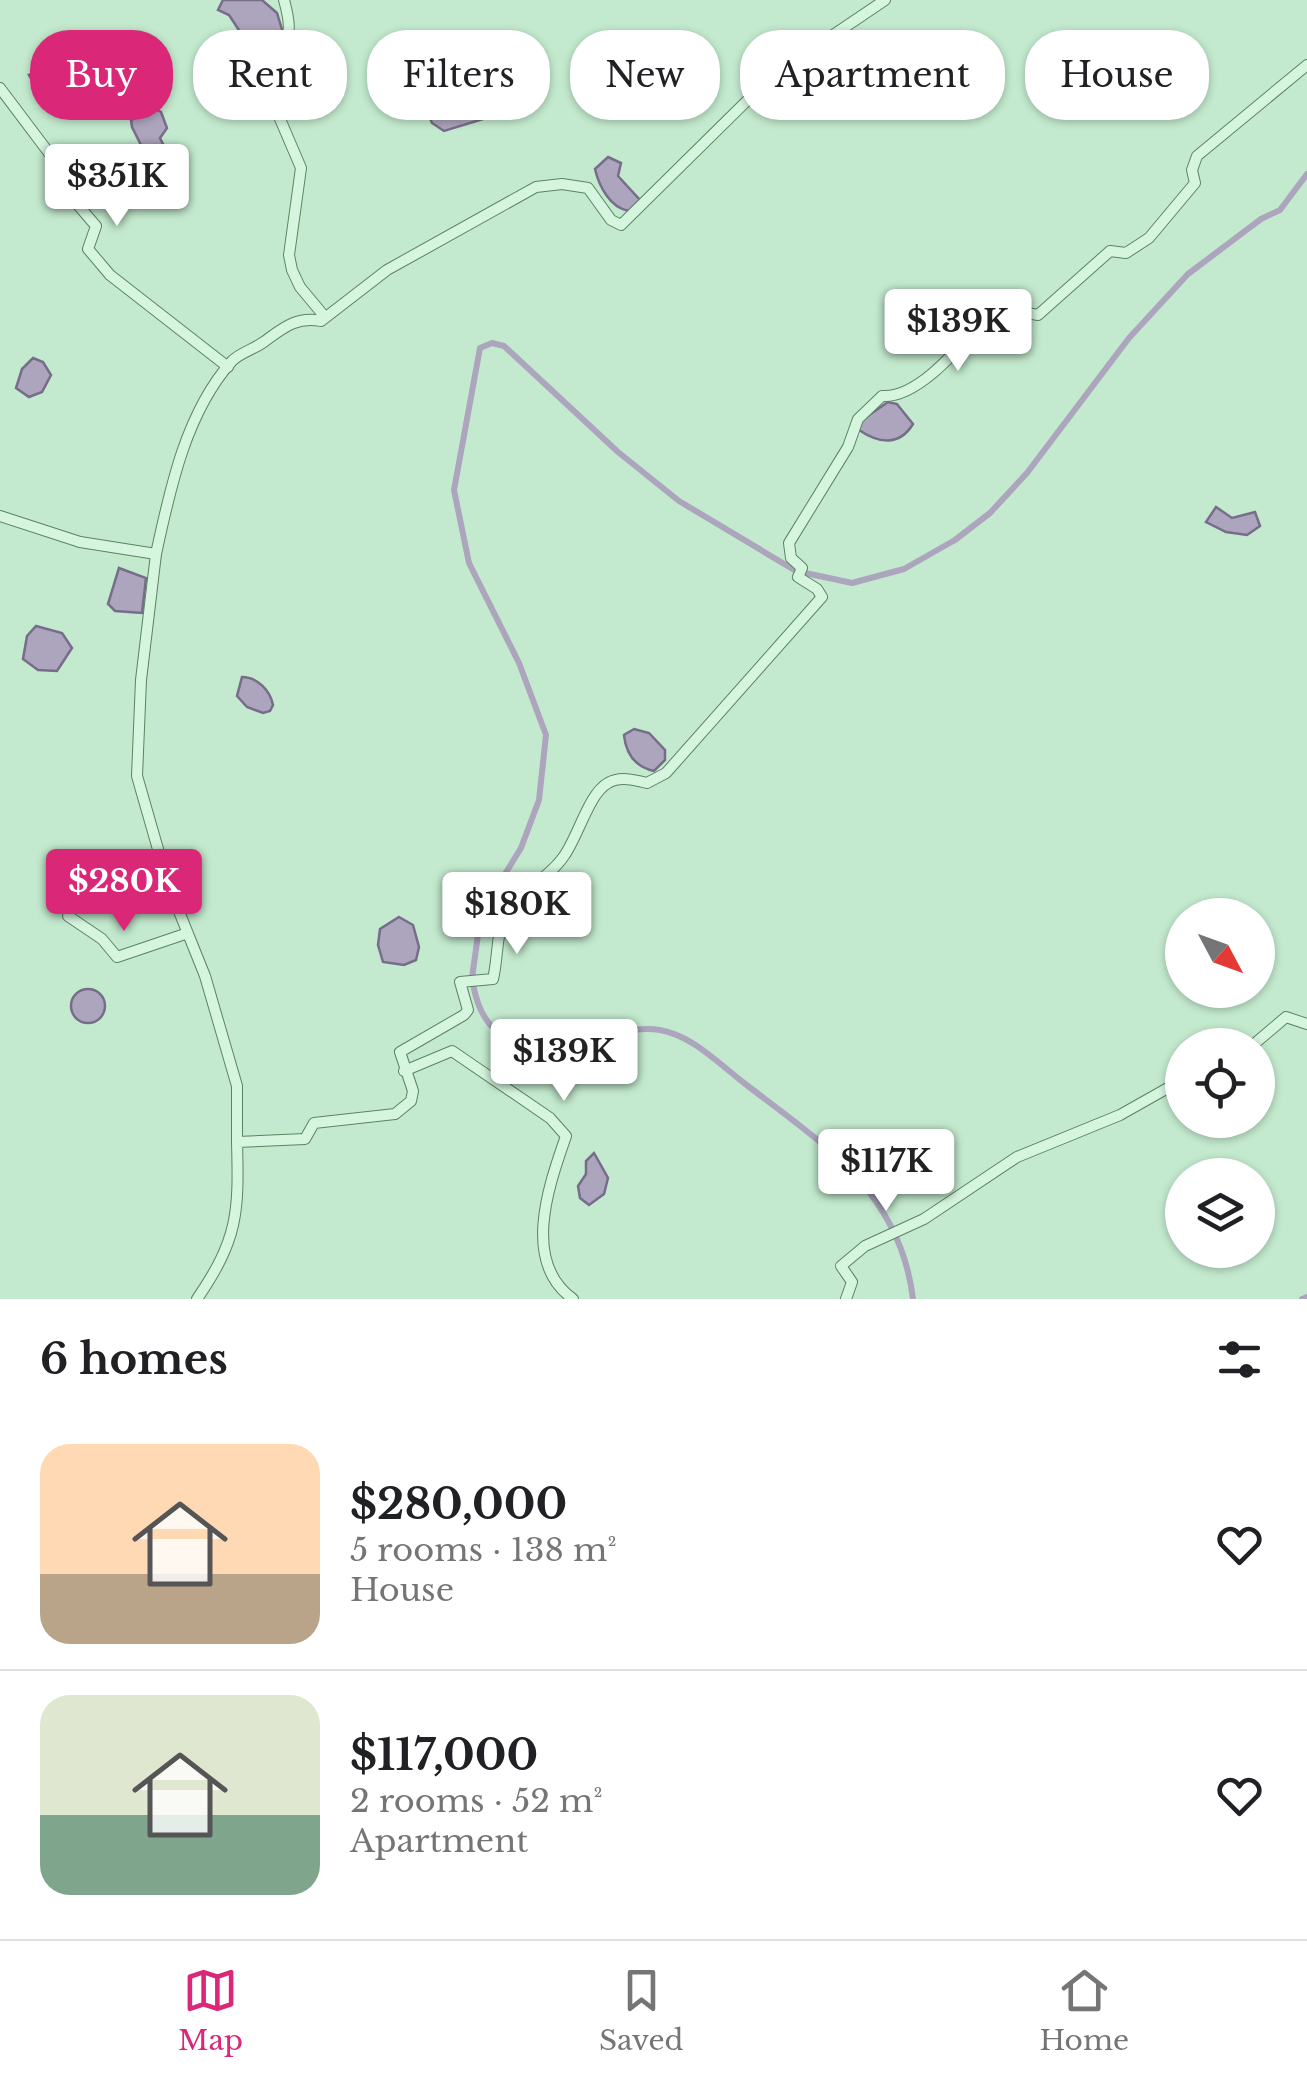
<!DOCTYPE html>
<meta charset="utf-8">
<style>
:root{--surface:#fff;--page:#f6f6f6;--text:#202124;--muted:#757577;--line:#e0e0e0;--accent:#db2777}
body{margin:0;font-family:"Libre Baskerville",serif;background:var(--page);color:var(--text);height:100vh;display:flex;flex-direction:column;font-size:38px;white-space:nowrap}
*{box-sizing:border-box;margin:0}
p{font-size:32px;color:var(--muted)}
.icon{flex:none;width:55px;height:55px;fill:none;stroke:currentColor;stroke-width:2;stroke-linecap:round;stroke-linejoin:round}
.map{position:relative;height:1299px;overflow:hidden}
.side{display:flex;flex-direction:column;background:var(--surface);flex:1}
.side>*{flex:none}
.guide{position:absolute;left:30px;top:30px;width:1248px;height:90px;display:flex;gap:20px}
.needle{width:65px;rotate:131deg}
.fabs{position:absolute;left:1165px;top:898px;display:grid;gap:20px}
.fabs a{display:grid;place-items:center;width:110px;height:110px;border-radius:50%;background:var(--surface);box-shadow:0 2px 8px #0004;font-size:50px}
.price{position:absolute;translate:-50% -85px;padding:0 22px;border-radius:10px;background:#fff;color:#222;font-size:32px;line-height:65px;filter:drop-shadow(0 2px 5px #0008)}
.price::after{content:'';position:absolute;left:50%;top:60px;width:30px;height:22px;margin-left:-15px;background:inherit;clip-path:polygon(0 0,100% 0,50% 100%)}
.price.on{background:var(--accent);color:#fff}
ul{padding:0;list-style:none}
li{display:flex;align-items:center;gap:30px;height:250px;padding:0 40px}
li+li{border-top:2px solid var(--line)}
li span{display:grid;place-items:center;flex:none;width:280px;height:200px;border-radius:30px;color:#555}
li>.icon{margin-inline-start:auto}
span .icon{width:120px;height:120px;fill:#fffc;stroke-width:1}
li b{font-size:42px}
h2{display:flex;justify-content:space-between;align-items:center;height:120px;padding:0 40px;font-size:42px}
.tag{padding:0 35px;border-radius:40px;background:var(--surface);box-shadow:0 2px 8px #0004;font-size:35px;line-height:90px}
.tag.on{background:var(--accent);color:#fff}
.tab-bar{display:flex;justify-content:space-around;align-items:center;height:140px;border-top:2px solid var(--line);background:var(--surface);font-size:28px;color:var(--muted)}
.tab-bar a{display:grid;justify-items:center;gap:5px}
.tab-bar .on{color:var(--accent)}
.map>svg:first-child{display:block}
.water{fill:#aca5bd;stroke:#776d8a;stroke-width:2.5}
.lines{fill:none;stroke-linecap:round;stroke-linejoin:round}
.canal{stroke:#aca5bd;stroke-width:6}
.minor-casing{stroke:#5c8360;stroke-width:12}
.minor{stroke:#d6f5df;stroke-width:10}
</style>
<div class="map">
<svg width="1307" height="1299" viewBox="0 0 1307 1299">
<rect width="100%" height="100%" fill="#c3eace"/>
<!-- water -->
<g class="water">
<polygon points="223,0 262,0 277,13 283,33 279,39 255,49 250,47 229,15 218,10"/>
<polygon points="95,49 111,84 47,107 29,75"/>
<path d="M 462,72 C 480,75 495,92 498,110 L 490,117 L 444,131 L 432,123 L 420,95 L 443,77 Z"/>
<polygon points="155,109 161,112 167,128 160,138 171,160 165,169 175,170 185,192 185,202 168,198 159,182 165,169 156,171 152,167 132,127 131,120"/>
<path d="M 608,157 L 621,163 L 618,176 L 640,200 L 629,211 C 610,208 599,186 595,169 Z"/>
<polygon points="33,358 43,362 51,375 42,392 29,397 16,388 22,369"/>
<path d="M 888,402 L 897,404 L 913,424 C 899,447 878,443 859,430 L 859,422 Z"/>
<polygon points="1216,507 1232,518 1255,512 1260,526 1247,535 1226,532 1206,522"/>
<polygon points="119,568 146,578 142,613 115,611 108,604"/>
<polygon points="36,626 62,633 72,648 57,671 38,670 23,659 27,636"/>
<path d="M 242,677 C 257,677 270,690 273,705 L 270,711 L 263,713 L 247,707 L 237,696 Z"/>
<path d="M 634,729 L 649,733 L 665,750 L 665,760 L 654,771 C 636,767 626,754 624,735 Z"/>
<polygon points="87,871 97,876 102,890 92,904 73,911 51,902 61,887"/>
<polygon points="399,917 413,925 419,947 416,960 404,965 383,962 378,945 380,929"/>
<circle cx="88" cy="1006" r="17"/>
<polygon points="594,1153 608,1178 604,1194 589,1205 580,1198 578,1186 586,1174 586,1161"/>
</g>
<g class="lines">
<!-- canal -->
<g class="canal">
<polyline points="472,978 481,913 521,848 539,800 546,735 519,663 469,563 454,490 480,348 492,343 504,346 618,452 679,501 796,571 852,583 904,569 955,540 990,513 1027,473 1129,338 1188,274 1261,219 1280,210 1307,174"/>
<path d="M 473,984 C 477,1006 487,1029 508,1038 C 537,1032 555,1036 584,1036 C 608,1035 637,1026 660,1030 C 693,1036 718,1063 744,1083 C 822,1143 900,1191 913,1299"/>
<polyline points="1302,1299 1307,1297"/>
</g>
<defs>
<g id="minor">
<path d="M 284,0 C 300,58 273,30 254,58 L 301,168 L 289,255 L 292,270 L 300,287 L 325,317"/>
<polyline points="0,88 61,169 78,205 96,226 88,249 110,275 228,367"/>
<path d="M 0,516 L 80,542 L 156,554 C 170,489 186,412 232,361 C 241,352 255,349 265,341 C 283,328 297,316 321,321 L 387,270 L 536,187 L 562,184 L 588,188 L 611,220 L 621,225 L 771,77 L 885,0"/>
<polyline points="156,554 141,680 137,776 168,884 205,976 237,1086 237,1142"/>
<polyline points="68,916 102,939 117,957 185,934"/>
<polyline points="1253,1045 1286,1017 1307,1024"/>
<path d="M 404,1071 L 452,1051 L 550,1118 L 566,1136 C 549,1185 521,1262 573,1299"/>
<path d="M 197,1299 C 238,1239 239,1213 237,1142 L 305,1139 L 314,1123 L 395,1114 L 411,1101 L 413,1091 L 400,1052 L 464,1015 L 468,1010 L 460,982 L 493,979 C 498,959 496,936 504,917 C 513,895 548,880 564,856 C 578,837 589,793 608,783 C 620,776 635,780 647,783 L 666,773 L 822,597 L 817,589 L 798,577 L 802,568 L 791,558 L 789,543 L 848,447 L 858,419 L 882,396 C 922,399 969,335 996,307 L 1038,315 L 1110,251 L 1126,253 L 1149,238 L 1195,183 L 1192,170 L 1197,156 L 1307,65"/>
<polyline points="846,1299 852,1282 841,1266 865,1246 924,1219 1017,1157 1120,1115 1182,1080"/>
</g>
</defs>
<!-- minor casing -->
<use href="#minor" class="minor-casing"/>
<!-- minor -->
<use href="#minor" class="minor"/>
</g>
</svg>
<div class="fabs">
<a><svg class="needle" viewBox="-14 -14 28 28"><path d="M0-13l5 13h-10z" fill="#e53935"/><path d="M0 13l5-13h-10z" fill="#757577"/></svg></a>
<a><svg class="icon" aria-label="locate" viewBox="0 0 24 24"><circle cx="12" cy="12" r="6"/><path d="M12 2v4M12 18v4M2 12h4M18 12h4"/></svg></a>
<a><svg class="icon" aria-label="layers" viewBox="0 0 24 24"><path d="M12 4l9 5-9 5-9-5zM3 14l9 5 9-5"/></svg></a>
</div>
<b class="price" style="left:117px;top:229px">$351K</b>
<b class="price" style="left:958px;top:374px">$139K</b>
<b class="price on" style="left:124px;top:934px">$280K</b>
<b class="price" style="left:517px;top:957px">$180K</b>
<b class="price" style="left:564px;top:1104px">$139K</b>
<b class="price" style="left:886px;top:1214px">$117K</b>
<div class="guide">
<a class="tag on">Buy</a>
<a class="tag">Rent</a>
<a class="tag">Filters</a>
<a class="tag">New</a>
<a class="tag">Apartment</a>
<a class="tag">House</a>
</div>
</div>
<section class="side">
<h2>6 homes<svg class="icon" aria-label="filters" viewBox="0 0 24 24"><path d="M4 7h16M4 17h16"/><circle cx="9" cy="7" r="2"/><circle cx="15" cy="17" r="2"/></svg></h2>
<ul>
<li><span style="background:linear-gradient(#ffd9b3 65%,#b9a48a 0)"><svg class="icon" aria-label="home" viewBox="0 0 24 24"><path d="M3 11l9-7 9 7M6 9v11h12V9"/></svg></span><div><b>$280,000</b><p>5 rooms · 138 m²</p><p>House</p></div><svg class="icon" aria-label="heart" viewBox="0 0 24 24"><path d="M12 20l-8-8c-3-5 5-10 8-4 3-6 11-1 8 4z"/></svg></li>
<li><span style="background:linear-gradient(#dfe7d0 60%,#7fa58c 0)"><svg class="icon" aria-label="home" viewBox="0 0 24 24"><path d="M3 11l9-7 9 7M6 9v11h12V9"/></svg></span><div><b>$117,000</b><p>2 rooms · 52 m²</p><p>Apartment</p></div><svg class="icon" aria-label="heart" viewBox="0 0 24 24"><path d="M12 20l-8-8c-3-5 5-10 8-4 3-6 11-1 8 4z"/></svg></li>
</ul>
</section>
<nav class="tab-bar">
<a class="on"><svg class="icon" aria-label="map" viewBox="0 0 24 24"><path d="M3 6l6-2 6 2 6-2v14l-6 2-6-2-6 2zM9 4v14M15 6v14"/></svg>Map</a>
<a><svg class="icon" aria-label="saved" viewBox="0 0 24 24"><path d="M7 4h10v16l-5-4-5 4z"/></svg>Saved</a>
<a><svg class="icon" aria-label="home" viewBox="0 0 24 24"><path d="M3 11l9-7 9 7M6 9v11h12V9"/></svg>Home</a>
</nav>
